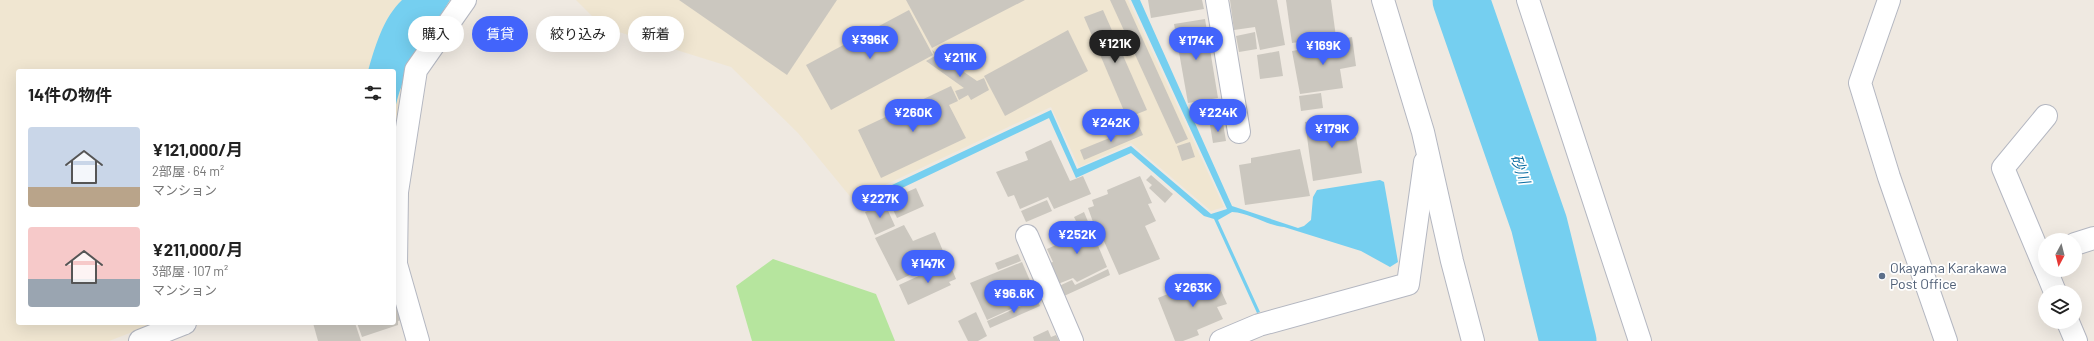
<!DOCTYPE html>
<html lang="ja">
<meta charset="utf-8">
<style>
:root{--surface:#fff;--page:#f6f6f6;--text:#222;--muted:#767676;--accent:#4264fb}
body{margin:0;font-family:Barlow,"Noto Sans JP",sans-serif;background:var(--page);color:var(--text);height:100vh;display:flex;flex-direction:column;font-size:15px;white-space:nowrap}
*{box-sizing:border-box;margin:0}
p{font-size:13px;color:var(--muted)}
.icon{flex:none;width:22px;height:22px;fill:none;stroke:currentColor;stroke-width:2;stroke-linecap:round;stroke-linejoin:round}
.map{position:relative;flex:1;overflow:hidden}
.drawer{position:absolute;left:16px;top:69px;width:380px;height:256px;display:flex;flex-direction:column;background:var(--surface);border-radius:4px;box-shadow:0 4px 16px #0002}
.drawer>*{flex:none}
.banner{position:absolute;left:408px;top:16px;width:380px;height:36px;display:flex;gap:8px}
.needle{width:26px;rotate:187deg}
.controls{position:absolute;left:2038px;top:233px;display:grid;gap:8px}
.controls a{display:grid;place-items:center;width:44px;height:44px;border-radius:50%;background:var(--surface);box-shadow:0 4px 16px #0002;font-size:20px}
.price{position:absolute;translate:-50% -34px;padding:0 9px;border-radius:14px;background:var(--accent);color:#fff;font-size:13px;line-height:26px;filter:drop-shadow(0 1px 2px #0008)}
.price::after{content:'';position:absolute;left:50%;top:24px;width:12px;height:9px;margin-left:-6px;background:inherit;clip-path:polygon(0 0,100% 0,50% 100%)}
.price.active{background:#222;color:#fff}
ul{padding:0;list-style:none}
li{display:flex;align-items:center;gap:12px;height:100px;padding:0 12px}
li span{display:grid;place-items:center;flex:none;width:112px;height:80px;border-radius:4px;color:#555}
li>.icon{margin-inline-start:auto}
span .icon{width:48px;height:48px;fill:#fffc;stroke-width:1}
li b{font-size:17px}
h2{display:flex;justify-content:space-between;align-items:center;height:48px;padding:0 12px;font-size:17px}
.pill{padding:0 14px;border-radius:18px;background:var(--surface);box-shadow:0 4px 16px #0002;font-size:14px;line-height:36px}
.pill.active{background:var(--accent);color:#fff}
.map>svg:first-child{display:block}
.education{fill:#f0e6d1}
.green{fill:#b6e59e}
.water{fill:#75cff0}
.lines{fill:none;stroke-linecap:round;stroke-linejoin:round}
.river{stroke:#75cff0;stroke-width:57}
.building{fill:#cbc7bf}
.minor-casing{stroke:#b4b7c1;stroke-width:24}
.minor{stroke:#fff;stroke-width:22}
.service-dot{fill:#5c6f8a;stroke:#fff;stroke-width:1.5}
.labels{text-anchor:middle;stroke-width:3.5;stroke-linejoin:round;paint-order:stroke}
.service-label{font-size:14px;fill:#4e5e75;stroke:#fff;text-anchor:start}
.water-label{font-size:15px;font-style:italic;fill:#0d6fa3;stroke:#fff}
</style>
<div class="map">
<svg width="2094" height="341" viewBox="0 0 2094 341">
<rect width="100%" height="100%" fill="#efe9e1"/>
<!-- education -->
<g class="education">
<polygon points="0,0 454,0 411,72 394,167 394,71 18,71 18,323 156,323 109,341 0,341"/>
<polygon points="576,0 1128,0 1224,207 1211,211 1131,143 1079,167 1051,107 853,200 798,133 731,67 603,27"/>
</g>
<!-- green -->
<polygon class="green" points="773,259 876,294 895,341 752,341 736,286"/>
<!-- water -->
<g class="water">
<path d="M 402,0 L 450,0 C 428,36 400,72 394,116 L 394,71 L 368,71 C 375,47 383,18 402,0 Z"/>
<path d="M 1131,0 L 1140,0 L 1232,206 L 1298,228 L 1304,226 L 1311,220 L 1313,197 L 1317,190 L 1380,180 L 1384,182 L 1398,262 L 1390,267 L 1361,251 L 1284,227 C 1265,225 1251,213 1232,212 L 1218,220 L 1260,312 L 1257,313 L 1214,219 L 1204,216 L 1131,153 L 1076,178 L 1049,118 L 860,208 L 856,202 L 1051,110 L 1077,169 L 1131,146 L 1211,214 L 1227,209 Z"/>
</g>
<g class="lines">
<!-- river -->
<polyline class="river" points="1461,0 1539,224 1568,341"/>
</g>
<!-- building -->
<g class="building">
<polygon points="679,0 837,0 787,75"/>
<polygon points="906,0 1025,0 932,48"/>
<polygon points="1110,0 1125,0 1188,139 1176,144"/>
<polygon points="1148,0 1202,0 1204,9 1151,18"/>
<polygon points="1230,0 1277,0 1285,45 1260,50 1255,27 1234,30"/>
<polygon points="1286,0 1331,0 1336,37 1292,43"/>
<polygon points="909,10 933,55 831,110 806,65"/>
<polygon points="1103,10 1147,110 1127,118 1084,17"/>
<polygon points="1205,19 1218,98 1188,103 1174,24"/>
<polygon points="1068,30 1088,71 1005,116 984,76"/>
<polygon points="1255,32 1257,49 1239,52 1236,36"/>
<polygon points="1352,37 1356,66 1340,69 1343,88 1300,94 1292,51 1327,45 1327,42"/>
<polygon points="932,50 977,81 984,78 989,90 971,100 968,95 959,100 955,91 964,88 926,61 935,56"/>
<polygon points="1279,51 1283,76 1260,79 1257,55"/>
<polygon points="951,86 958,101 949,105 966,138 881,178 858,130"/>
<polygon points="1321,93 1323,108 1301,111 1299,96"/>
<polygon points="1347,115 1352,138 1356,137 1362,173 1313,181 1305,122"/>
<polygon points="1223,123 1226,141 1213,143 1210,125"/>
<polygon points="1139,126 1143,135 1084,160 1080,150"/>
<polygon points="1051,140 1070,181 1083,176 1091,194 1054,209 1048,197 1020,209 1014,195 1008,197 996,172 1028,160 1025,152"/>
<polygon points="1190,142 1195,157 1182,161 1177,146"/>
<polygon points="1300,149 1310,196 1245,205 1239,165 1251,163 1251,158"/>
<polygon points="1151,175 1173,194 1165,203 1149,188 1152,185 1146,180"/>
<polygon points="1140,176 1152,203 1148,204 1156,221 1145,226 1160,259 1119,275 1095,221 1093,222 1088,208 1094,206 1092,200 1108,194 1107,190"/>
<polygon points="916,188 924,206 897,218 887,197 905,189 907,192"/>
<polygon points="1047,200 1052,211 1026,222 1021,211"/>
<polygon points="885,204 895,226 875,235 865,212"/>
<polygon points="1084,212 1107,267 1077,282 1073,278 1058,284 1049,263 1053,262 1047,249 1082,233 1074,217"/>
<polygon points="904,225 913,241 935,232 946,258 897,281 875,238"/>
<polygon points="1018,254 1021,261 998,270 995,263"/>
<polygon points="949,262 956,279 949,282 951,285 908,305 899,285"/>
<polygon points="1022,262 1037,297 987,320 970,283"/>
<polygon points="1108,269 1110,275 1064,296 1059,286 1072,280 1075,285"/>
<polygon points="1214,275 1227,304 1217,307 1223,319 1197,330 1199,335 1183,341 1175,341 1158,298"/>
<polygon points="1037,299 1040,306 990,328 987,321"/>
<polygon points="397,307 401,320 398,321 398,325 362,337 357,323 394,323 394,308"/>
<polygon points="976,312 987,336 978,341 968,341 958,321"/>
<polygon points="313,323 355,323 361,341 318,341"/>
<polygon points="1048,330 1051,337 1056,335 1059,341 1034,341 1033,337"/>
</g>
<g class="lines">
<defs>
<g id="minor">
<polyline points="1217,0 1239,132"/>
<polyline points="1383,0 1423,132 1452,261 1473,341"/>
<polyline points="1528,0 1640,341"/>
<polyline points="1889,0 1860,83 1889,177 1946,341"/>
<polyline points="1027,236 1072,341"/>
<polyline points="2075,244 2094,238"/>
<polyline points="2045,268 2003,168 2046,116"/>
<polyline points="2046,270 2055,292"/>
<polyline points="2068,322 2076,341"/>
<polyline points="140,341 185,323"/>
<polyline points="418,341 396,264 397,192 416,70 465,0"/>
<polyline points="1221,341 1259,325 1408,284 1425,162"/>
</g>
</defs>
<!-- minor casing -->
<use href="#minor" class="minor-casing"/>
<!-- minor -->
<use href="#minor" class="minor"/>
</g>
<!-- markers -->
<circle class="service-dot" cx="1882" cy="276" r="4"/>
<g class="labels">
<!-- service labels -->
<g class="service-label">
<text x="1890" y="273">Okayama Karakawa<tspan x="1890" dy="16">Post Office</tspan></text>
</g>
<!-- water labels -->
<g class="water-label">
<text transform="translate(1520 169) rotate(71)" y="5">砂川</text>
</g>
</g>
</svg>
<div class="controls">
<a><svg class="needle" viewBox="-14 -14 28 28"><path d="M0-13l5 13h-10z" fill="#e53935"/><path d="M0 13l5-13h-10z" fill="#767676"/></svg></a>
<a><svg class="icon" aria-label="layers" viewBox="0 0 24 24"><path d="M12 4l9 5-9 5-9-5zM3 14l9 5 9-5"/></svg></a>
</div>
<b class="price" style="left:870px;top:60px">¥396K</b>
<b class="price" style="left:1196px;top:61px">¥174K</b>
<b class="price active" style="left:1115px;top:64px">¥121K</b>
<b class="price" style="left:1323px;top:66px">¥169K</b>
<b class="price" style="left:960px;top:78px">¥211K</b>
<b class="price" style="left:913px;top:133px">¥260K</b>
<b class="price" style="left:1218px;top:133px">¥224K</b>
<b class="price" style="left:1111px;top:143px">¥242K</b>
<b class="price" style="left:1332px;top:149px">¥179K</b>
<b class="price" style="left:880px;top:219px">¥227K</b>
<b class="price" style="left:1077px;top:255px">¥252K</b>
<b class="price" style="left:928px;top:284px">¥147K</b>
<b class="price" style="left:1193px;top:308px">¥263K</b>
<b class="price" style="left:1014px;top:314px">¥96.6K</b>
<div class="banner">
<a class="pill">購入</a>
<a class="pill active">賃貸</a>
<a class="pill">絞り込み</a>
<a class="pill">新着</a>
</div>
<section class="drawer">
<h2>14件の物件<svg class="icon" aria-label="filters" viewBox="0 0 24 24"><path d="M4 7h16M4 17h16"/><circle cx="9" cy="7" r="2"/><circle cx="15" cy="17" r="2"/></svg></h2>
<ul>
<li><span style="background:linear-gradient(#c9d6e8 75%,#b9a48a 0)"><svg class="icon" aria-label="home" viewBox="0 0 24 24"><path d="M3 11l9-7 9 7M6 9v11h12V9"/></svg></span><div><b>¥121,000/月</b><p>2部屋 · 64 m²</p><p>マンション</p></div></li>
<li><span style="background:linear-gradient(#f6c9c9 65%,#9aa5b1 0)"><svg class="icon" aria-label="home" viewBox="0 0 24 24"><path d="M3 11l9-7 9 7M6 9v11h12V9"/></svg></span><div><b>¥211,000/月</b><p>3部屋 · 107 m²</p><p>マンション</p></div></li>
</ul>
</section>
</div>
